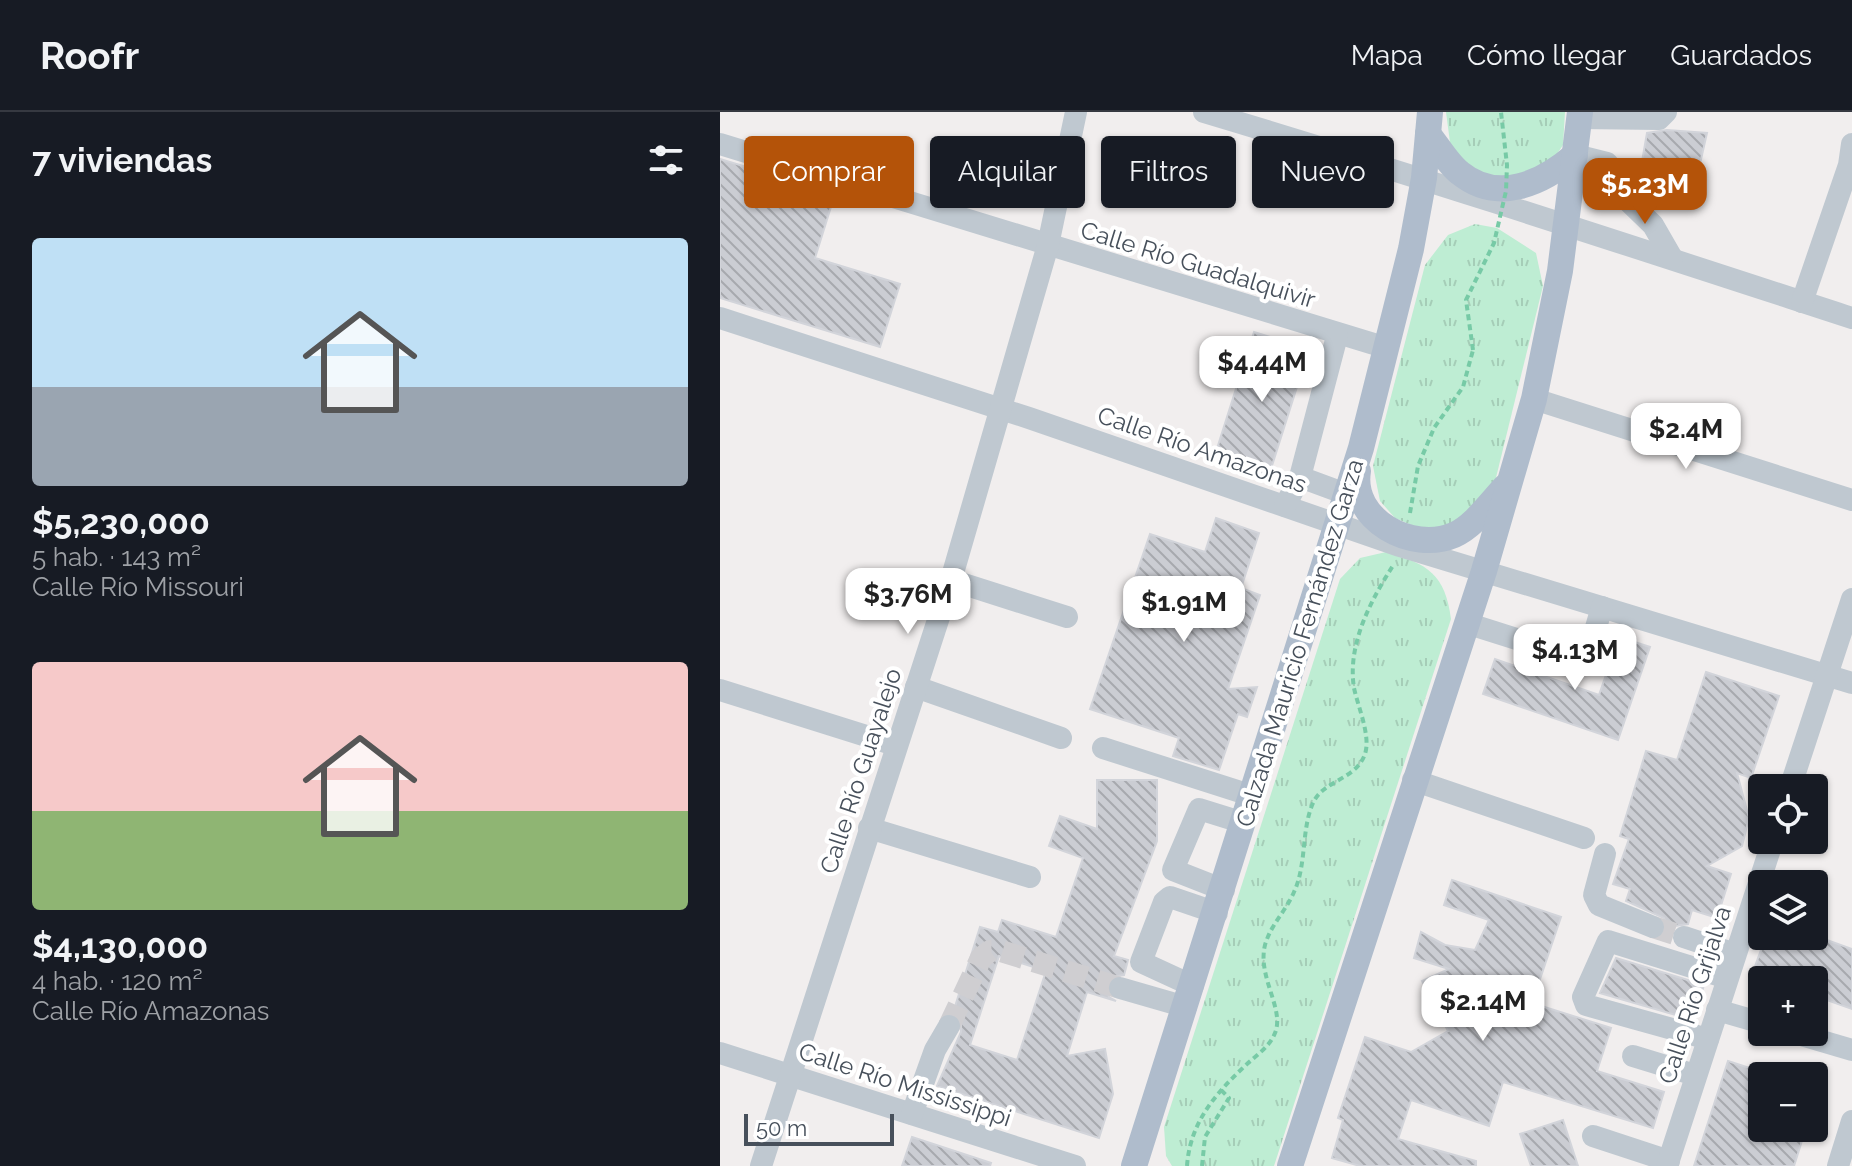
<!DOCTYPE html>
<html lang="es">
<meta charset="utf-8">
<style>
:root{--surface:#171b24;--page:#242831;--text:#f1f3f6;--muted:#9ea1a6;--line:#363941;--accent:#b45309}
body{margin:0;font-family:Raleway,sans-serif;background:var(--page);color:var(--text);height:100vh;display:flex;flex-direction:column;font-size:30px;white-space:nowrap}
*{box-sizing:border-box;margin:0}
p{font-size:26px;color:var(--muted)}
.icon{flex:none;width:44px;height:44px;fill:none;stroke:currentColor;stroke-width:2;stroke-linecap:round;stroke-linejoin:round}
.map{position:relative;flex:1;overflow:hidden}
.panel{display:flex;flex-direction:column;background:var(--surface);width:720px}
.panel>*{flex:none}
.banner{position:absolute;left:24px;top:24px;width:760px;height:72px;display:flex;gap:16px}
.controls{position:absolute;left:1028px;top:662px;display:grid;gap:16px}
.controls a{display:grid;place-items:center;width:80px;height:80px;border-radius:8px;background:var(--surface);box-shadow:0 2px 6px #0004;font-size:40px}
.scale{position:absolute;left:24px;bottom:20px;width:150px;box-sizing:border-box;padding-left:8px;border:4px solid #47505b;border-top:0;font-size:22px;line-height:28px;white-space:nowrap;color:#47505b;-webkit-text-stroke:6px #fff;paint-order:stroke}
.price{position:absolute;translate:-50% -68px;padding:0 18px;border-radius:16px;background:#fff;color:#222;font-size:26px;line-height:52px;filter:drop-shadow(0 2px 4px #0008)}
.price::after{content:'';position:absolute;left:50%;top:48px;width:24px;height:18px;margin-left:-12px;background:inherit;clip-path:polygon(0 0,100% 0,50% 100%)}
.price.selected{background:var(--accent);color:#fff}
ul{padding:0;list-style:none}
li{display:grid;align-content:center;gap:16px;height:424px;padding:0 32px}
li span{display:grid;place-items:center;height:248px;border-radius:8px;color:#555}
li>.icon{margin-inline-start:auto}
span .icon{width:144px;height:144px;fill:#fffc;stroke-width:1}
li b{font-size:34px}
h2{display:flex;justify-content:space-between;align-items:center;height:96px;padding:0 32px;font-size:34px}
.pill{padding:0 28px;border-radius:8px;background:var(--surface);box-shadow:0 2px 6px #0004;font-size:28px;line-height:72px}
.pill.selected{background:var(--accent);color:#fff}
header{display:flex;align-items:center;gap:48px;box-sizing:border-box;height:112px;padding:0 40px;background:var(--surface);border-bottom:2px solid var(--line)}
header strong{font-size:38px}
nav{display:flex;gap:44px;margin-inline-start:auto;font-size:28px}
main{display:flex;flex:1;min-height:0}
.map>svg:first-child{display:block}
.park{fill:url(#park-tufts)}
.building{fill:url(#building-back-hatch);stroke:#d2d4da;stroke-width:2;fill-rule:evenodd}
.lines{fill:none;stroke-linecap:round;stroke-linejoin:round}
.minor-tunnel{stroke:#cfced1;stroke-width:22;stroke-dasharray:22 11;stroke-linecap:butt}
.path{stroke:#77caa6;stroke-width:4;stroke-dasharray:6 4;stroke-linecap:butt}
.minor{stroke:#bfc8d0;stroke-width:22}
.major{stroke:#afbccc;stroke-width:26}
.path-bridge{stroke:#77caa6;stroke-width:4;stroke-dasharray:6 4;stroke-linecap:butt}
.labels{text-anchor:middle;stroke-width:8;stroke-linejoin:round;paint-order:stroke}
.street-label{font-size:24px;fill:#47505b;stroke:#fff}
</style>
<header>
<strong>Roofr</strong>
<nav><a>Mapa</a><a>Cómo llegar</a><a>Guardados</a></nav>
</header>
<main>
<section class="panel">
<h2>7 viviendas<svg class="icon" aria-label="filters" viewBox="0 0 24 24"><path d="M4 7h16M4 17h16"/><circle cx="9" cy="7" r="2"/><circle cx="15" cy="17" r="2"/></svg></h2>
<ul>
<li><span style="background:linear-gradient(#bfe0f5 60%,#9aa5b1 0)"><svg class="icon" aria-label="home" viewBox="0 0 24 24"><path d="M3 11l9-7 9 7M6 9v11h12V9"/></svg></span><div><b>$5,230,000</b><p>5 hab. · 143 m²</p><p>Calle Río Missouri</p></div></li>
<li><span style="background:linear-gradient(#f6c9c9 60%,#8fb573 0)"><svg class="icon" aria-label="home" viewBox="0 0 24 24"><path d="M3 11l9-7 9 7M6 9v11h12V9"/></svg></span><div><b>$4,130,000</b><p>4 hab. · 120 m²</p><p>Calle Río Amazonas</p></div></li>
</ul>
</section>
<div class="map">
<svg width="1132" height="1054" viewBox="0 0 1132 1054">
<defs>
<pattern id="park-tufts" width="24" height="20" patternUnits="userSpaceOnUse" patternTransform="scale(2)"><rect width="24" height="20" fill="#beedd3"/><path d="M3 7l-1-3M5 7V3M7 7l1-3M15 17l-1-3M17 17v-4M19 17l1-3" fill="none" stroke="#a5cdb7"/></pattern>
<pattern id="building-back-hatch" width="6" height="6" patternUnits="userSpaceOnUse" patternTransform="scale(2)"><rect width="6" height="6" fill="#cbcdd3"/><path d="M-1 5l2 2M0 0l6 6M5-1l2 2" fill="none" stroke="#a7a9ae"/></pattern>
</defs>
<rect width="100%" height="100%" fill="#f1eeee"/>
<!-- park -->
<g class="park">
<polygon points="726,0 845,0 843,33 825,60 770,71 731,38"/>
<polygon points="755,112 777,116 816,141 823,174 771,386 734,418 703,418 675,406 660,389 653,354 705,153 728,123"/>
<path d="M 666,440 C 708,452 725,462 731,507 L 554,1054 L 452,1054 L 446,1044 L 444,1015 L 620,467 L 640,446 Z"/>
</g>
<!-- building -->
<g class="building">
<polygon points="947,18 987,21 970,96 917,78 927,21"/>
<polygon points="0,47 115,82 95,146 180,172 160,235 0,186"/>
<polygon points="534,220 589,237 549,363 494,346"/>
<polygon points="496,406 539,421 521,476 540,483 508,577 537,575 527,605 518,602 499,658 453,644 459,626 370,597 430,422 485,440"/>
<polygon points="899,525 930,535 898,628 763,582 775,547 879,583"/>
<polygon points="986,560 1059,584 1031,666 1017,661 1029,706 1022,734 987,754 1011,762 997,806 972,798 968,812 955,814 950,826 943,824 947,814 944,806 906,789 910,777 893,772 909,727 900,724 926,639 957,648"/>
<path d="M 377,668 L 437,668 L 437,729 L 394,844 L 408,848 L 407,852 L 404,863 L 391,865 L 386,873 L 389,885 L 396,889 L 367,880 L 347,944 L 385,937 L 393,982 L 379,1026 L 217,974 L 241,920 L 241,908 L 233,901 L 260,815 L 278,820 L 282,808 L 336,825 L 363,746 L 329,734 L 340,704 L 377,717 ZM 279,844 L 326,859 L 297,948 L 250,933 Z"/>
<polygon points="732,768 841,805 812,891 891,916 877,959 944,980 933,1016 783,970 769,1014 691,988 678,1027 756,1049 756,1054 640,1054 612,1046 623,1008 618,1006 645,925 691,940 728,919 702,869 729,857 694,846 701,820 725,833 755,838 769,808 724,793"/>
<polygon points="1046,824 1096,824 1132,837 1132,897 1098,885 1105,868 1038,868 1033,860"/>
<polygon points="896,846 984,873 973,908 880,881"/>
<polygon points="1008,949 1042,960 1042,1016 1086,1016 1074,1054 974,1054"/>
<polygon points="843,1008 858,1054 811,1054 800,1022"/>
<polygon points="192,1025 271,1051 270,1054 182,1054"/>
</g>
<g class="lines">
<!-- minor-tunnel -->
<g class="minor-tunnel">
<polyline points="933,815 964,825"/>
<polyline points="229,914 261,846 270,839 281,839 400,876"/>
</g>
<!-- path -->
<g class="path">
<polyline points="690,401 698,354 714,316 743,275 753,238"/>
<path d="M 467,1054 C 470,1010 496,981 527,952 C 537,943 550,934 555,921 C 565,897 537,865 545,833 C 551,812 566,799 574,780 C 587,752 581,718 593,691 C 603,668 636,668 645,642 C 651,624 638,595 634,576 C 627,532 651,488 674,452"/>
<polyline points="482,1054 485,1025 509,986 500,977"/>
</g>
<!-- minor -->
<g class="minor">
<path d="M 484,0 C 701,65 917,136 1132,206"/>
<polyline points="859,6 939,7 946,0"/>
<polyline points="0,32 667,236"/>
<polyline points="855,43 887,51 894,59 902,83 933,113 952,146"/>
<polyline points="1082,190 1129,53 1132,32"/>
<polyline points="0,206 309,306 680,434 1132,571"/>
<polyline points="814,287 1132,388"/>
<polyline points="580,365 626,382"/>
<polyline points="565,394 580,365 617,224"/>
<polyline points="231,468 347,505"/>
<polyline points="746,511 866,549 882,495"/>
<polyline points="196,575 341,626"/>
<polyline points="0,578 175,633"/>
<polyline points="383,636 533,684"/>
<polyline points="693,668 864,726"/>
<polyline points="1070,676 1132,487"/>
<polyline points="149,716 310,765"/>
<polyline points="885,742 874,783 879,793 933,815"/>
<polyline points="504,778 453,758 479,697 524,711"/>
<polyline points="964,825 1015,842"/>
<polyline points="473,874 421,850 444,790 450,785 497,801"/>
<polyline points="400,876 466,895"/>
<polyline points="997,898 1042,911"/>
<polyline points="1071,920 1132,938"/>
<polyline points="988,927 866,893 863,885 888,829 1007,866"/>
<polyline points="0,941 355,1054"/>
<polyline points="913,944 975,963"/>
<polyline points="192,1002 215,938 229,914"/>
<polyline points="873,1024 949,1049"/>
<polyline points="41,1054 231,468 328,133 356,0"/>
<polyline points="947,1054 1053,728"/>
<polyline points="1118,1054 1132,1009"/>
</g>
<!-- major -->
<g class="major">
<path d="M 708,22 C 718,34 728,52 740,61 C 778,92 823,71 855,43"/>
<path d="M 638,359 C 630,408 692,441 734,423 C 754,414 770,391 785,375"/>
<polyline points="414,1054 641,336 691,137 704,66 710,0"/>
<polyline points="570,1054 764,459 814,287 840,159 860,0"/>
</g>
<!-- path-bridge -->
<polyline class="path-bridge" points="753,238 746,188 774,131 786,79 787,53 781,0"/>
</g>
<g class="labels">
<!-- street labels -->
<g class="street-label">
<text transform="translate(478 153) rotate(17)" y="8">Calle Río Guadalquivir</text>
<text transform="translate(482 338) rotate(19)" y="8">Calle Río Amazonas</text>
<text transform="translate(580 531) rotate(-73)" y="8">Calzada Mauricio Fernández Garza</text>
<text transform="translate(141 659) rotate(-72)" y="8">Calle Río Guayalejo</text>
<text transform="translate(975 883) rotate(-72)" y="8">Calle Río Grijalva</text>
<text transform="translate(185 973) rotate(18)" y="8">Calle Río Mississippi</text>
</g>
</g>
</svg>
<div class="controls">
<a><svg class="icon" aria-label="locate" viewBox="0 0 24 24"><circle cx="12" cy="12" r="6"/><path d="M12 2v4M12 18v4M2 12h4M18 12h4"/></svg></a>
<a><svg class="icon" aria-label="layers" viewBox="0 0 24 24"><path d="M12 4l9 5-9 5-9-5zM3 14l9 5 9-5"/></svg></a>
<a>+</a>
<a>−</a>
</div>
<div class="scale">50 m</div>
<b class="price selected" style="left:925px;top:114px">$5.23M</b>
<b class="price" style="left:542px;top:292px">$4.44M</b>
<b class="price" style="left:966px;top:359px">$2.4M</b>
<b class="price" style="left:188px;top:524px">$3.76M</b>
<b class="price" style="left:464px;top:532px">$1.91M</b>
<b class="price" style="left:855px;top:580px">$4.13M</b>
<b class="price" style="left:763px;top:931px">$2.14M</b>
<div class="banner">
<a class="pill selected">Comprar</a>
<a class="pill">Alquilar</a>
<a class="pill">Filtros</a>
<a class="pill">Nuevo</a>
</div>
</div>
</main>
